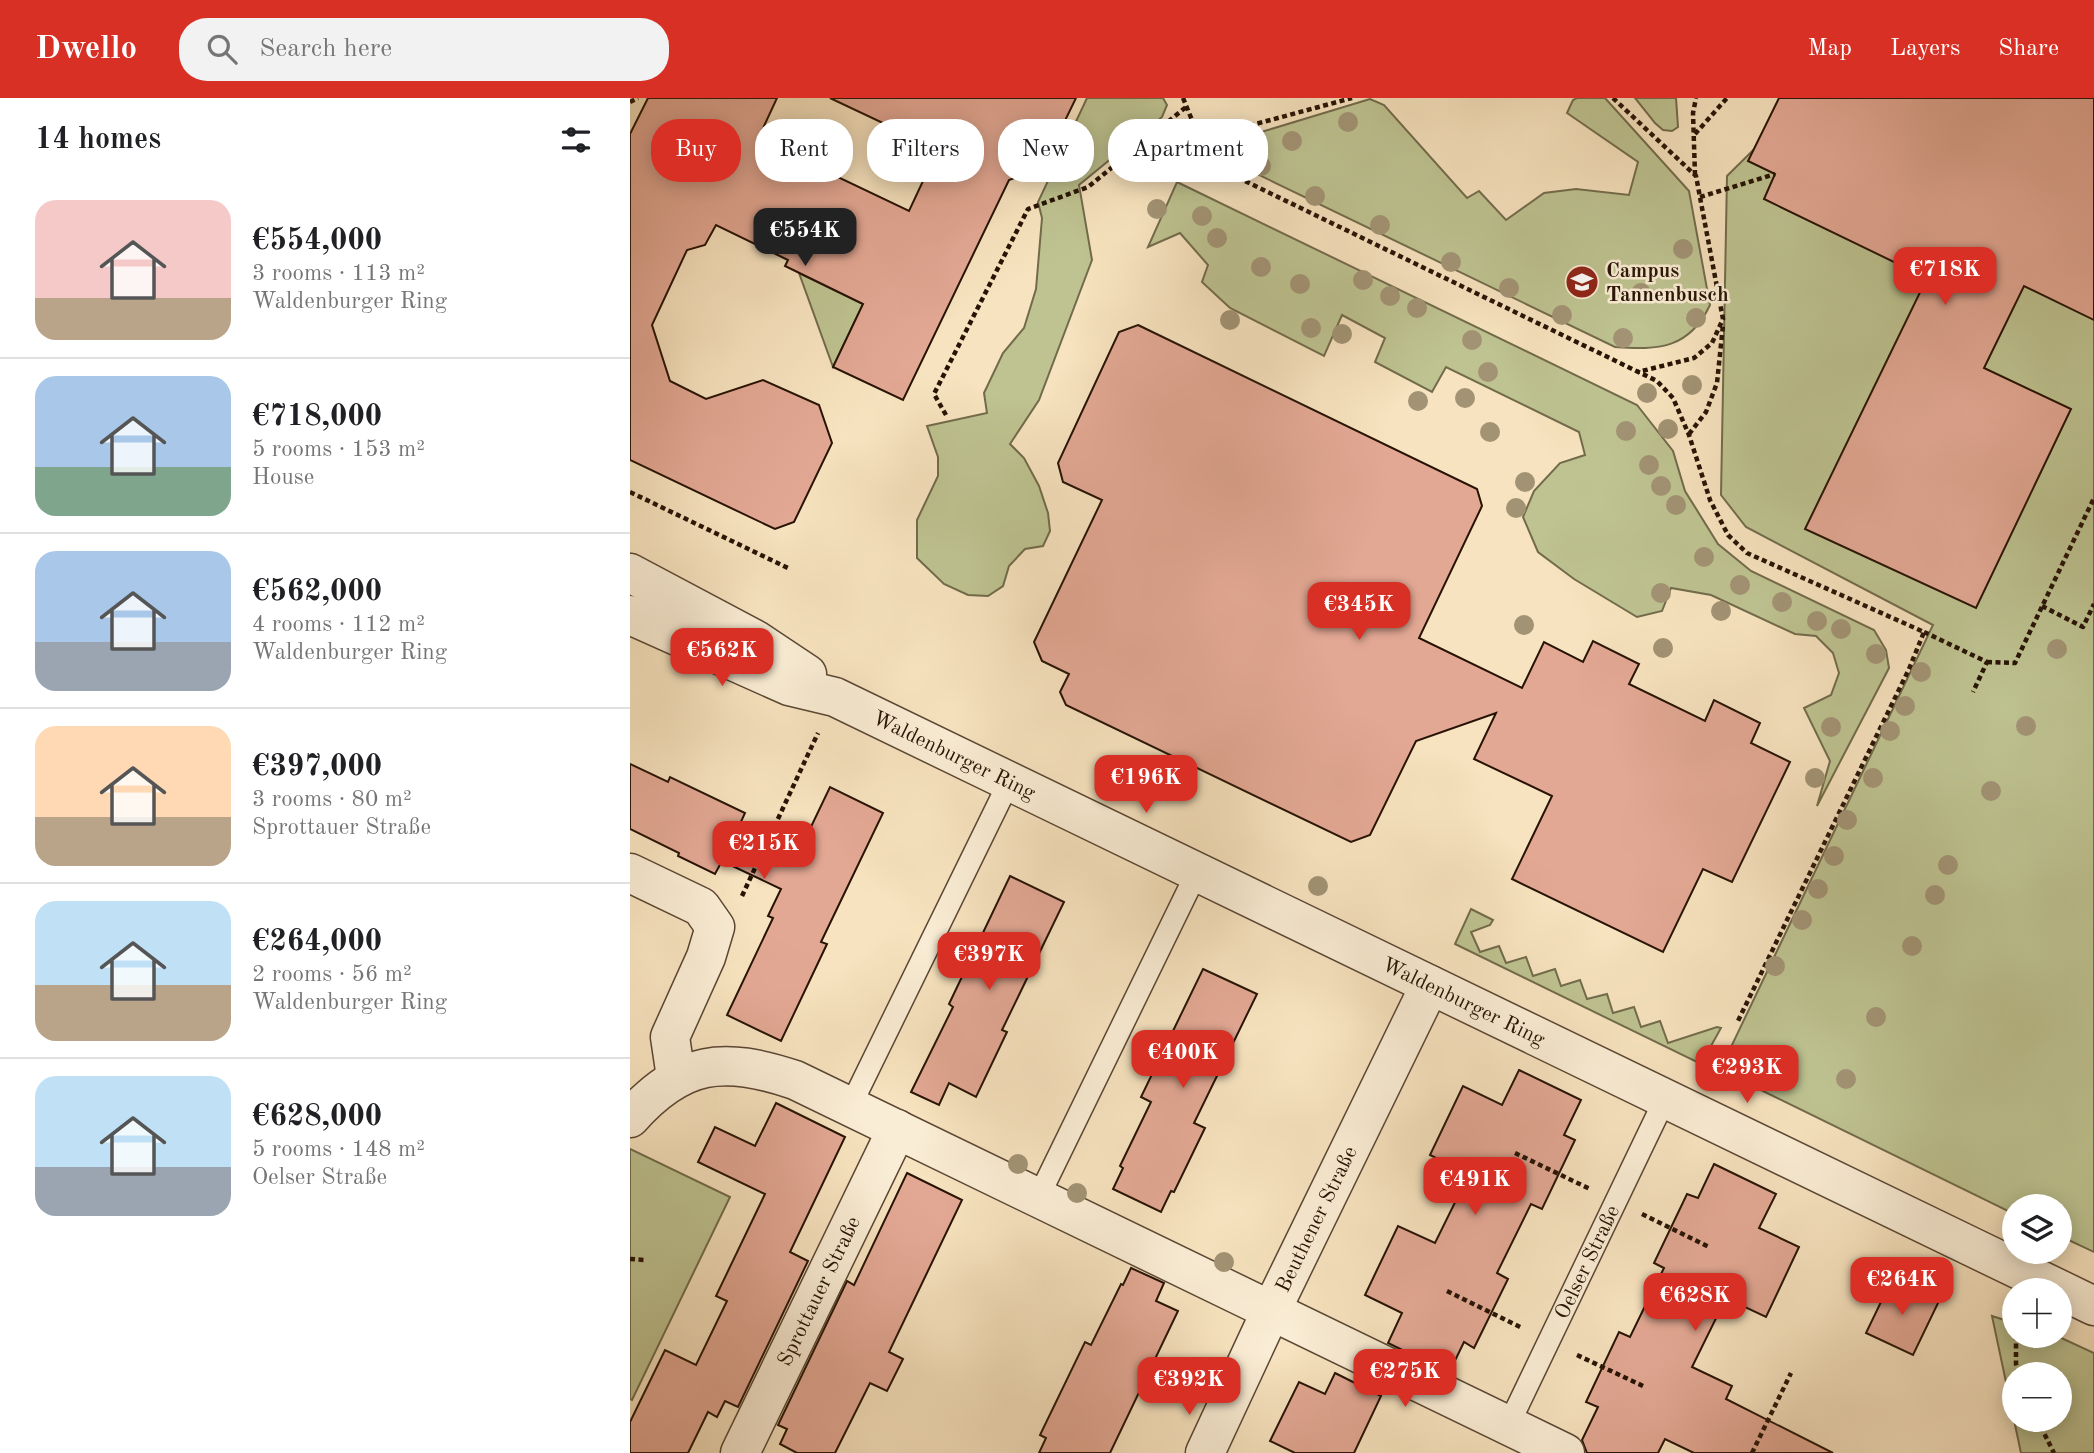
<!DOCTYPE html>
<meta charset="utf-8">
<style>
:root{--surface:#fff;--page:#f2f2f2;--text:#202124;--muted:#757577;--line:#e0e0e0;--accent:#d93025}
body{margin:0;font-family:"Old Standard TT",serif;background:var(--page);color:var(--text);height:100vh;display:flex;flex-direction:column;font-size:26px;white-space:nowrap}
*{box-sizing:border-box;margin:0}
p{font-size:23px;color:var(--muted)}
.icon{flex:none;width:38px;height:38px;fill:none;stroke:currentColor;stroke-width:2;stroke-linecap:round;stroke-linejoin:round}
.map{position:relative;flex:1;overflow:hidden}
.drawer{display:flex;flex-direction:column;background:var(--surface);width:630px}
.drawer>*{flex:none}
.top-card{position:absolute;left:21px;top:21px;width:665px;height:63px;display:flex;gap:14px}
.controls{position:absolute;left:1372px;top:1096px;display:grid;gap:14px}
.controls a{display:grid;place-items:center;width:70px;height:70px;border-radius:50%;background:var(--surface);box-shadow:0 4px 18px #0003;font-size:35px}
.price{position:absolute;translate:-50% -60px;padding:0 16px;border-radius:14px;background:var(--accent);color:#fff;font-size:23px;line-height:46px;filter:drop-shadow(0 2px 4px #0008)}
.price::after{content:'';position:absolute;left:50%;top:42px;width:21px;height:16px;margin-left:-10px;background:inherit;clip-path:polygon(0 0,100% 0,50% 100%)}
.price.selected{background:#222;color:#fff}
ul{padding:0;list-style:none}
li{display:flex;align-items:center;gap:21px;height:175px;padding:0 35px}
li+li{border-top:2px solid var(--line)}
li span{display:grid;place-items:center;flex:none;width:196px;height:140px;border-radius:21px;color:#555}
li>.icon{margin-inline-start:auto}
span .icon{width:84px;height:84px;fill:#fffc;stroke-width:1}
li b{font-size:30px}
h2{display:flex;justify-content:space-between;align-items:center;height:84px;padding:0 35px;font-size:30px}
.chip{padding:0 24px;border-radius:28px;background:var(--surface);box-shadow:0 4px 18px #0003;font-size:24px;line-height:63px}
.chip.selected{background:var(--accent);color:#fff}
header{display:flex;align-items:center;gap:42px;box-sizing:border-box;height:98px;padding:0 35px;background:var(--accent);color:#fff}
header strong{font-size:33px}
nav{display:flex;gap:38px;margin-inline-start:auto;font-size:24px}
.search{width:490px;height:63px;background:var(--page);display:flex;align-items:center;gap:18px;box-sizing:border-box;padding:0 24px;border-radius:28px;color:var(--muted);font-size:26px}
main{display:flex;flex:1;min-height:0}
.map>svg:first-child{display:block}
.green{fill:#bec391;stroke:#726b4b;stroke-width:2;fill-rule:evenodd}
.building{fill:#e3a894;stroke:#271305;stroke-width:2}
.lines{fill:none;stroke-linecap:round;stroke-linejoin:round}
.service-casing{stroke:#5b4734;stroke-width:24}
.minor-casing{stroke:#5b4734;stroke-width:41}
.path{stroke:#271305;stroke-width:4.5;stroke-dasharray:5 3.5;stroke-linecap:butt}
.service{stroke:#faedd5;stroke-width:21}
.minor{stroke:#faedd5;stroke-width:38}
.tree{fill:#a29374}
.labels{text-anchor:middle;stroke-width:5;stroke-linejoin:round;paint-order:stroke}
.poi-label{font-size:21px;font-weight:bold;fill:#271305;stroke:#faedd5;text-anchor:start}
.street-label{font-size:21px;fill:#271305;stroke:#faedd5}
</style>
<header>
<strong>Dwello</strong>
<div class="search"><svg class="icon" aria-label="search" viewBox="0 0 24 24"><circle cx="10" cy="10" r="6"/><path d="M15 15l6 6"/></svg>Search here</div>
<nav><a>Map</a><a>Layers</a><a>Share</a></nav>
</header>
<main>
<section class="drawer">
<h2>14 homes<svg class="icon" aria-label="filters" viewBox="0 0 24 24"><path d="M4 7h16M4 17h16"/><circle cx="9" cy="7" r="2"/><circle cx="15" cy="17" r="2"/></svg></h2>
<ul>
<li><span style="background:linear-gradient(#f6c9c9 70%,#b9a48a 0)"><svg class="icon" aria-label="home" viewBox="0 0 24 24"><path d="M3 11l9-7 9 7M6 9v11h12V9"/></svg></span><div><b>€554,000</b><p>3 rooms · 113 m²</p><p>Waldenburger Ring</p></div></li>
<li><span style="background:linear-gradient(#a9c7e8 65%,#7fa58c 0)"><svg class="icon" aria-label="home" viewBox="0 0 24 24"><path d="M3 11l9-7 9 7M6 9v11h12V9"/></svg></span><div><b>€718,000</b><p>5 rooms · 153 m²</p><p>House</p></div></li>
<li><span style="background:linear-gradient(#a9c7e8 65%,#9aa5b1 0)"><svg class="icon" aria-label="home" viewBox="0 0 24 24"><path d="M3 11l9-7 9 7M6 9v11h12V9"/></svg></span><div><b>€562,000</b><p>4 rooms · 112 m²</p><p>Waldenburger Ring</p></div></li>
<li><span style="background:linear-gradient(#ffd9b3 65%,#b9a48a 0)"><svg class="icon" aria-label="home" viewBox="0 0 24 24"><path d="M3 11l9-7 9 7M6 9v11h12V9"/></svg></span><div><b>€397,000</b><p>3 rooms · 80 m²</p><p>Sprottauer Straße</p></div></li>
<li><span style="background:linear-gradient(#bfe0f5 60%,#b9a48a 0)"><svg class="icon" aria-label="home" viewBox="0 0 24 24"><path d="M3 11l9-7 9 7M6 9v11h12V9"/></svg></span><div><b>€264,000</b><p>2 rooms · 56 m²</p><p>Waldenburger Ring</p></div></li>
<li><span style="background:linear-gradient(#bfe0f5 65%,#9aa5b1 0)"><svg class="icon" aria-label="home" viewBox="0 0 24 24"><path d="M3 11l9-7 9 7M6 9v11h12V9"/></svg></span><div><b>€628,000</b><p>5 rooms · 148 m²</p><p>Oelser Straße</p></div></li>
</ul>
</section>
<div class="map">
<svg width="1464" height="1355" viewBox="0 0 1464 1355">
<rect width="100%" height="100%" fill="#f7e3bf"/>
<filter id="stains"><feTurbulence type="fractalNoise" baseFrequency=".00286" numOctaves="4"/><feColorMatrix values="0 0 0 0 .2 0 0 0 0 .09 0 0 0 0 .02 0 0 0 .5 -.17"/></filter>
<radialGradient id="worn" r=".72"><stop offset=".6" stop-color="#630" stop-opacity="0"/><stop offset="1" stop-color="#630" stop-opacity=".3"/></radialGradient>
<!-- green -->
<g class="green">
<polygon points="457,0 533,0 537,7 532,19 449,87 462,162 409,302 380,346 394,360 409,388 418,415 420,433 413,448 395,451 379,468 373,488 358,498 338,497 314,486 287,460 287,422 308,378 308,359 297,328 357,315 354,295 373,255 394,230 406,191 412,120 408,104"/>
<path d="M 947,0 L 975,0 L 1059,93 L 1080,207 C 1059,251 1029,252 985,249 L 627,76 C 612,65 615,46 628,35 L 740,1 L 754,7 L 837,100 L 849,93 L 876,122 L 914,95 L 946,91 L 999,97 L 1008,64 L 937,15 L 943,2 Z"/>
<polygon points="1005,0 1046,0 1048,29 1042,33 1033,32 1025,25"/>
<polygon points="1176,0 1464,0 1464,1154 1430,1138 1430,1108 1384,1108 1384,1116 1090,972 1303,527 1116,429 1091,397 1097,78"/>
<polygon points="547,84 1007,307 1043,353 1055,393 1088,446 1121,473 1244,532 1256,552 1259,570 1187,708 1200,663 1174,610 1201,597 1209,575 1203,555 1186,538 1165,536 1081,497 1041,490 1032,513 1007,519 944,481 908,454 893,419 904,393 930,365 955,357 949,334 816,269 802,294 745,264 755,240 712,217 694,258 600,210 572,184 578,167 550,135 518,149"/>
<polygon points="169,175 233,206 203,269"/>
<polygon points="841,811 863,822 860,827 841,834 850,854 869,848 876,865 896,859 903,878 925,871 931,888 950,882 957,901 977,896 983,915 1004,909 1011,929 1030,923 1038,945 1087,929 1091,930 1071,966 825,846"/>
<polygon points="0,1051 100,1099 2,1302 0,1301"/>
<path d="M 1362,1218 L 1384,1225 L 1384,1237 L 1425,1237 L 1464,1255 L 1464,1355 L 1391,1355 ZM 1384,1276 L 1430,1276 L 1430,1321 L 1384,1321 Z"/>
</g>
<!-- building -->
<g class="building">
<polygon points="18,0 147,0 128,41 279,113 308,51 200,0 446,0 412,70 379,82 273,302 203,269 233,206 155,168 158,162 86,127 75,147 57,152 22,227 40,283 76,301 133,282 189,307 202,345 164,424 145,431 0,362 0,36"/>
<polygon points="1149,0 1464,0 1464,222 1394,188 1354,270 1441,311 1346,510 1175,431 1297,180 1134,101 1145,76 1118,63"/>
<polygon points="508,227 847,391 852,408 789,540 892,590 914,544 953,564 963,543 1009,566 999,586 1075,623 1084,602 1130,625 1121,645 1160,664 1102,784 1073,771 1033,854 882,781 922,698 844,661 866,615 786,643 740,737 721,744 436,607 430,594 439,576 412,563 404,544 472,402 433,384 428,365 489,234"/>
<polygon points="0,666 38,684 40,679 115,715 109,728 168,756 200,689 253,715 191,844 197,846 151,943 97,917 143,820 138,818 151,791 92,763 85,776 48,758 49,755 0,731"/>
<polygon points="380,778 434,804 372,932 377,934 346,999 319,985 309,1007 281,994 323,909 319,906"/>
<polygon points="573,871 627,896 564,1025 575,1030 544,1094 541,1093 531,1114 483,1091 493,1070 490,1068 521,1004 511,999"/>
<polygon points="889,972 951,1002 934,1037 945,1042 912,1111 901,1106 867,1175 878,1181 844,1250 834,1244 819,1275 758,1245 772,1215 735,1197 768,1128 805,1145 839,1076 800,1057 833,988 872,1007"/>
<polygon points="146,1005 215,1039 160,1154 178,1163 108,1309 95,1303 87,1319 78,1314 58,1355 0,1355 0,1324 35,1252 66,1267 97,1203 86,1198 135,1096 68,1064 85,1029 125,1048"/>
<polygon points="1084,1066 1146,1096 1129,1130 1169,1149 1136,1219 1096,1200 1062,1269 1102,1288 1096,1301 1203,1355 1064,1355 1035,1341 1028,1355 957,1355 952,1342 968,1309 956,1304 989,1234 1000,1239 1017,1204 1034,1170 1024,1165 1057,1096 1068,1100"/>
<polygon points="277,1075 332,1102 259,1254 273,1261 257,1293 240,1285 205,1355 167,1355 150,1346 157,1331 148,1327 217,1183 224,1187"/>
<polygon points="501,1170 534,1185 526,1203 548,1213 480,1355 409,1355 416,1340 410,1337 455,1244 461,1247 491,1186 493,1187"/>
<polygon points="1262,1181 1309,1203 1283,1257 1236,1235"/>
<polygon points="705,1275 751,1298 724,1355 665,1355 640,1343 669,1284 695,1296"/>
</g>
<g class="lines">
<defs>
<g id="service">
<polyline points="220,1009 379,684"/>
<polyline points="408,1100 567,774"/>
<path id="s1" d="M 878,1328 L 1035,1001"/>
</g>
<g id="minor">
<polyline points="0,475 126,542 177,576"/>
<path id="s2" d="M 0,517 L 159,588 L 205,599 L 1464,1208"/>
<polyline points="0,775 71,809 85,829 76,859 40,939 46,979"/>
<path d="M 0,1020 C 52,962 93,958 165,982 L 935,1355"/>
<path id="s3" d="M 110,1355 L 267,1031"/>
<path id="s4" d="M 575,1355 L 641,1213 L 800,887"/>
</g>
</defs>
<!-- service casing -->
<use href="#service" class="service-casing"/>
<!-- minor casing -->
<use href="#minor" class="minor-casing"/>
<!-- path -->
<g class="path">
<polyline points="553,0 580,66 1027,283 1043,300 1059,337 1080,402 1098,437 1117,455 1294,534 1279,571 1107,925"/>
<polyline points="983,0 1066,78 1093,221 1082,245 1064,260 1008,274"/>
<polyline points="0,4 8,0"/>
<polyline points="1065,36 1097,0"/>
<polyline points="570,41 722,0"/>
<polyline points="1065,77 1063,15 1066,0"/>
<polyline points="1070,99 1145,76"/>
<polyline points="316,317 304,296 398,111 458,89 556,9"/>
<polyline points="1059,336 1076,314 1087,285 1093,227"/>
<polyline points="0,394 160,471"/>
<polyline points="1412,508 1453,529 1464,506"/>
<polyline points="1294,534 1357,564 1343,594"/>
<polyline points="1357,564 1385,565 1464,400"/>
<polyline points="492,695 509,658"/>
<polyline points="112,798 188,635"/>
<polyline points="885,1055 960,1091"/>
<polyline points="1012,1116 1079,1149"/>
<polyline points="0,1161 15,1162"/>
<polyline points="817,1193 892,1230"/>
<polyline points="1386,1237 1386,1266 1389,1276"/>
<polyline points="947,1257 1013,1288"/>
<polyline points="1407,1321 1424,1355"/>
<polyline points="1122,1355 1161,1275"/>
</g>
<!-- service -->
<use href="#service" class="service"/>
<!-- minor -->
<use href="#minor" class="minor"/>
</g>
<!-- trees -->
<g class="tree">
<circle cx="718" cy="24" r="10"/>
<circle cx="662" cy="43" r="10"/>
<circle cx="631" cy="68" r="10"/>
<circle cx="545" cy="70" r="10"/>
<circle cx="685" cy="98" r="10"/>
<circle cx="527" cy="111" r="10"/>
<circle cx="572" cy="118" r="10"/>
<circle cx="750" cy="127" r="10"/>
<circle cx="587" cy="140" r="10"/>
<circle cx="1053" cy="151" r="10"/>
<circle cx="821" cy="164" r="10"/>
<circle cx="631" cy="169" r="10"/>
<circle cx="733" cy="182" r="10"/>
<circle cx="955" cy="182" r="10"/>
<circle cx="670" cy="186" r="10"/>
<circle cx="879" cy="190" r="10"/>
<circle cx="1011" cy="195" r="10"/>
<circle cx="760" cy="198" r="10"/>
<circle cx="787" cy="210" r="10"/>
<circle cx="932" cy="217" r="10"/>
<circle cx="1066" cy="220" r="10"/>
<circle cx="600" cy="222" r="10"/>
<circle cx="681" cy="230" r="10"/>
<circle cx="712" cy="236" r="10"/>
<circle cx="993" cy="240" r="10"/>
<circle cx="842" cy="242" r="10"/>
<circle cx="858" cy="274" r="10"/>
<circle cx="1062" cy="287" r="10"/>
<circle cx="1017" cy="295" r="10"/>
<circle cx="835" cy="300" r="10"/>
<circle cx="788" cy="303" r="10"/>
<circle cx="1038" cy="331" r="10"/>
<circle cx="996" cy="333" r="10"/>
<circle cx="860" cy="334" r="10"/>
<circle cx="1019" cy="367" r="10"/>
<circle cx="895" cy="384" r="10"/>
<circle cx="1031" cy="388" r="10"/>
<circle cx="1046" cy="407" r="10"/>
<circle cx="886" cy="410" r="10"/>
<circle cx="1074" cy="459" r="10"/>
<circle cx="1110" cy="487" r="10"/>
<circle cx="1031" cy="495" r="10"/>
<circle cx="1152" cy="504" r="10"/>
<circle cx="1091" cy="513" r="10"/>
<circle cx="1187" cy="523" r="10"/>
<circle cx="894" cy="527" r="10"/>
<circle cx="1211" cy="531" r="10"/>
<circle cx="1033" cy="550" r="10"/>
<circle cx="1427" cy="551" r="10"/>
<circle cx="1246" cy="556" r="10"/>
<circle cx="1291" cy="574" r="10"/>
<circle cx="1275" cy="608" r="10"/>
<circle cx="1396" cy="628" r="10"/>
<circle cx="1201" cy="629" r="10"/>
<circle cx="1260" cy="633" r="10"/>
<circle cx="1185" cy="680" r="10"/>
<circle cx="1243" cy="680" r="10"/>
<circle cx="1361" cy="693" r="10"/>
<circle cx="1217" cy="722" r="10"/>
<circle cx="1204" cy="758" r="10"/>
<circle cx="1318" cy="767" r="10"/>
<circle cx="688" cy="788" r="10"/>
<circle cx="1188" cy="791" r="10"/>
<circle cx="1305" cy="797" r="10"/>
<circle cx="1172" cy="822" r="10"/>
<circle cx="1282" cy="848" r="10"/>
<circle cx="1145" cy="868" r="10"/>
<circle cx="1246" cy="919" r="10"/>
<circle cx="1121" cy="979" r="10"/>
<circle cx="1216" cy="981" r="10"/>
<circle cx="388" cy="1066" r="10"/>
<circle cx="447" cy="1095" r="10"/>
<circle cx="594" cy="1164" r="10"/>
</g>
<!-- icons -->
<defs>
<symbol id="school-disc" viewBox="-11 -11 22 22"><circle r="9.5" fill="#8f2418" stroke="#faedd5"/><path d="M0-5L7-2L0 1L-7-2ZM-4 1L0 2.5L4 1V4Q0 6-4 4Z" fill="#fff"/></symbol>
</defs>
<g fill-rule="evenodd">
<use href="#school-disc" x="933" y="165" width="38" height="38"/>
</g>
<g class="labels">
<!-- poi labels -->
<g class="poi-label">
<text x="976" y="179">Campus<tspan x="976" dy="24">Tannenbusch</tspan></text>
</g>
<!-- street labels -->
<g class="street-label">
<text dy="7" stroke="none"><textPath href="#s2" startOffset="354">Waldenburger Ring</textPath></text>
<text dy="7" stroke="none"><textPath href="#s2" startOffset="920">Waldenburger Ring</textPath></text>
<text dy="7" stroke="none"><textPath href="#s4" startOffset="259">Beuthener Straße</textPath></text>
<text dy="7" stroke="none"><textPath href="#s1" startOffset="182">Oelser Straße</textPath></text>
<text dy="7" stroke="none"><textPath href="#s3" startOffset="180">Sprottauer Straße</textPath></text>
</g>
</g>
<rect width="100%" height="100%" filter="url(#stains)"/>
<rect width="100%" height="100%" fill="url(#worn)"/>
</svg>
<div class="controls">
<a><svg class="icon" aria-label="layers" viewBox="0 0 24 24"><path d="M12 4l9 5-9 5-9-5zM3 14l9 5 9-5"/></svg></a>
<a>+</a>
<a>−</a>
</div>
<b class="price selected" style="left:175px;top:170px">€554K</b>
<b class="price" style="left:1315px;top:209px">€718K</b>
<b class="price" style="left:729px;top:544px">€345K</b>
<b class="price" style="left:92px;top:590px">€562K</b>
<b class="price" style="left:516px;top:717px">€196K</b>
<b class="price" style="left:134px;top:783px">€215K</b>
<b class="price" style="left:359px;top:894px">€397K</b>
<b class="price" style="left:553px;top:992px">€400K</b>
<b class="price" style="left:1117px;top:1007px">€293K</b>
<b class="price" style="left:845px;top:1119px">€491K</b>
<b class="price" style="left:1272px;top:1219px">€264K</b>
<b class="price" style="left:1065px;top:1235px">€628K</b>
<b class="price" style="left:775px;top:1311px">€275K</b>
<b class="price" style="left:559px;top:1319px">€392K</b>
<div class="top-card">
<a class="chip selected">Buy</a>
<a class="chip">Rent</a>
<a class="chip">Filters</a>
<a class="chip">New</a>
<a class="chip">Apartment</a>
</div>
</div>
</main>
